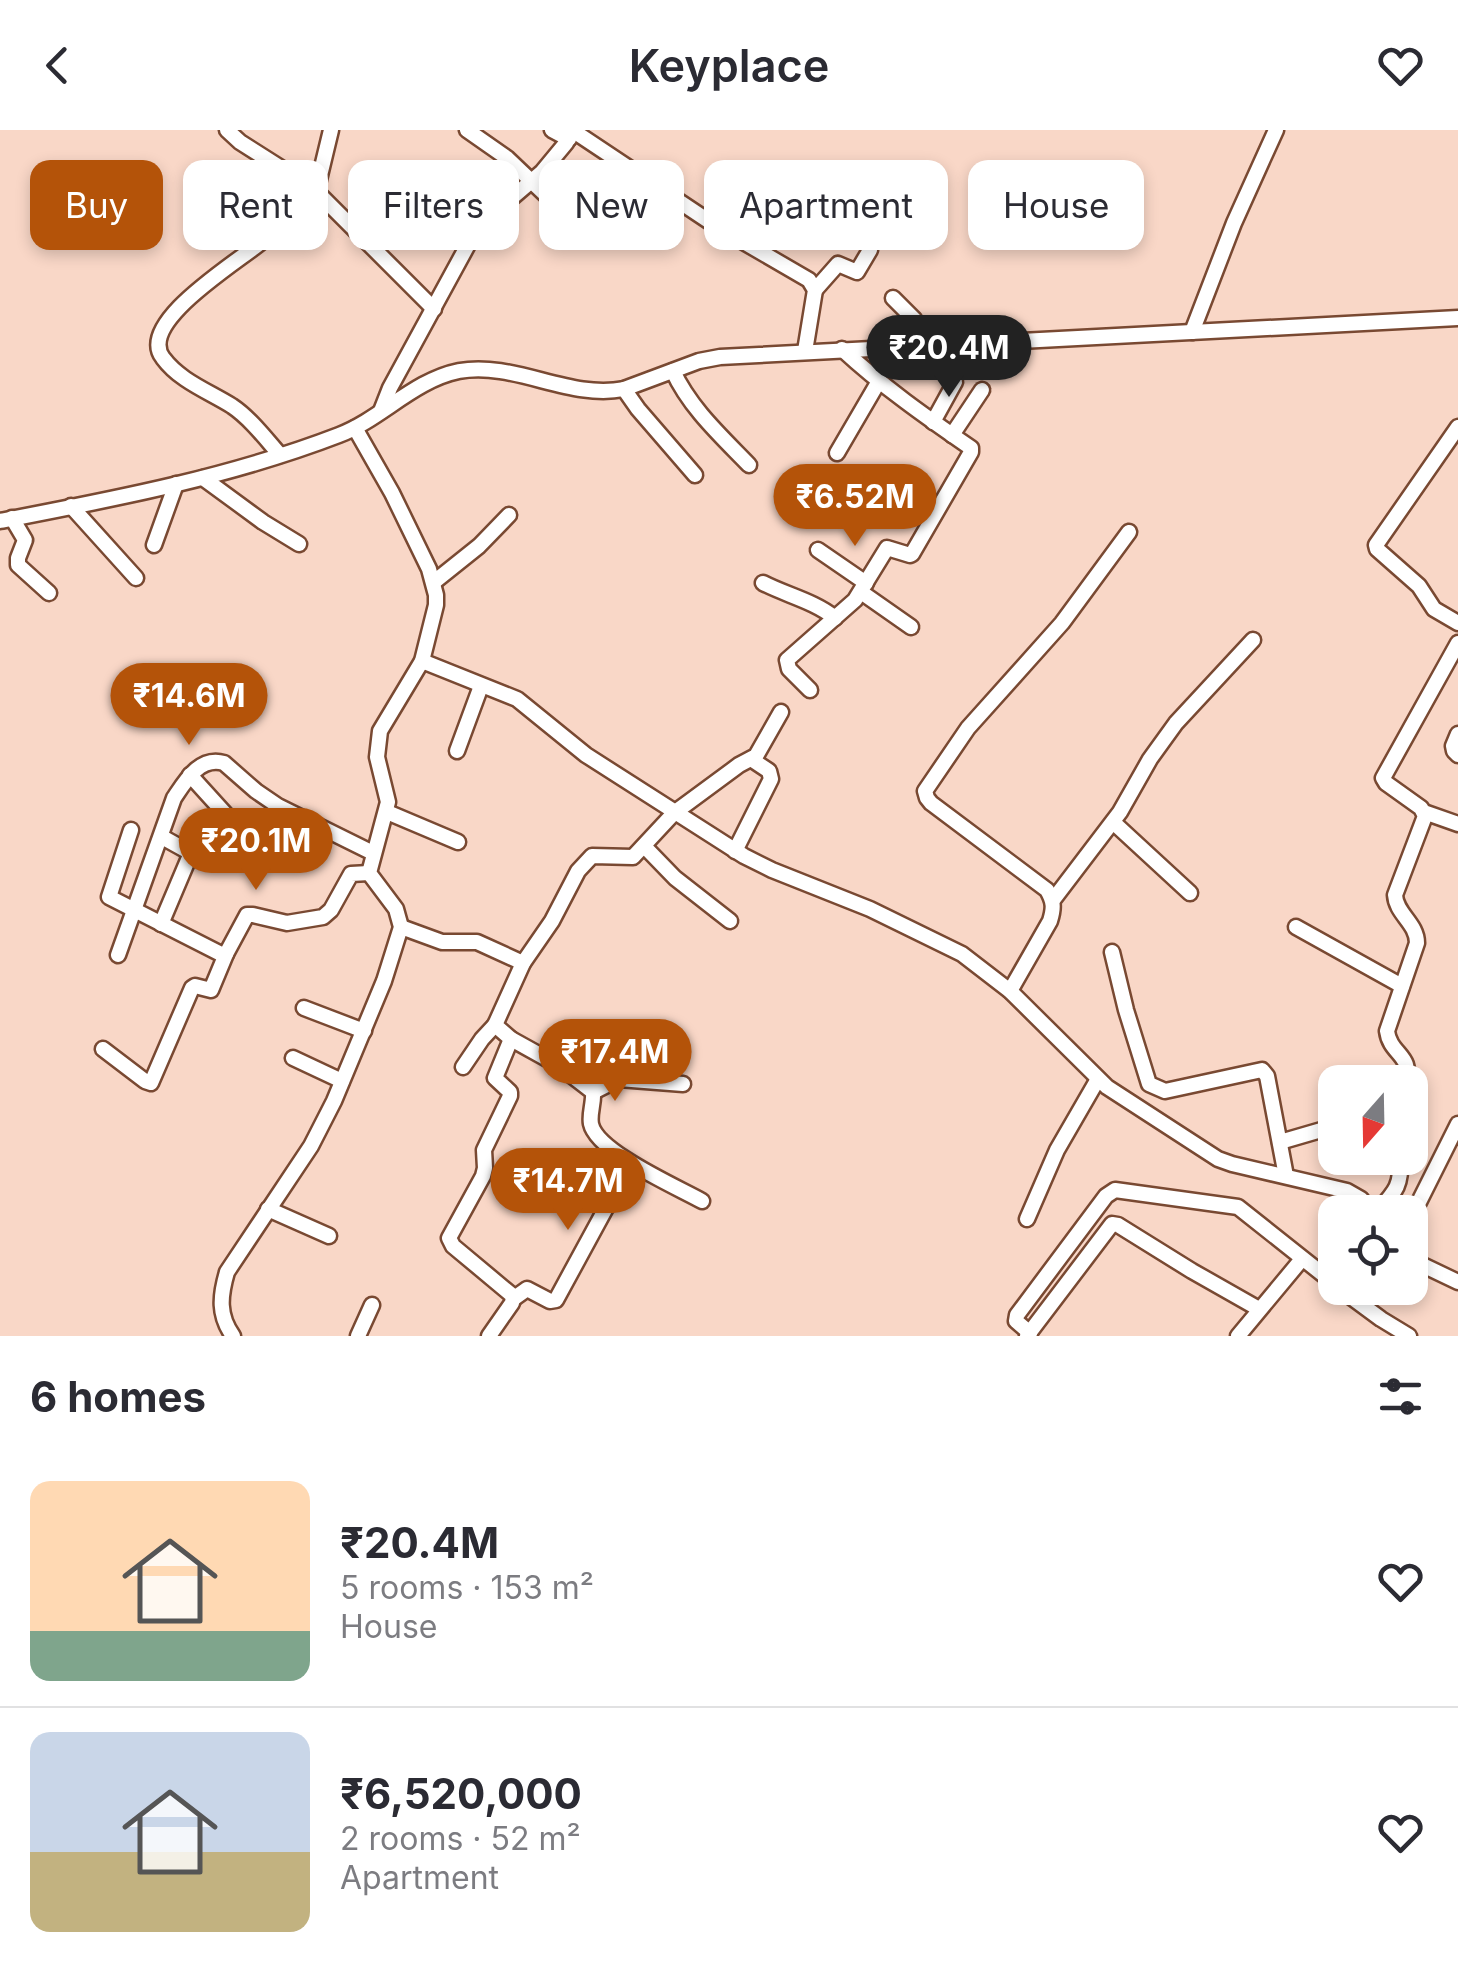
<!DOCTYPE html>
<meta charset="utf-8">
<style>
:root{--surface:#fff;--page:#f7f7f7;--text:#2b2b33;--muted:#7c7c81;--line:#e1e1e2;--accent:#b45309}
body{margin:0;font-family:Inter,sans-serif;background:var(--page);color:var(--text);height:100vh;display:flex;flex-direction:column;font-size:38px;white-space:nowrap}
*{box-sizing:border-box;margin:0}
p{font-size:32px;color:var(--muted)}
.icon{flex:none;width:55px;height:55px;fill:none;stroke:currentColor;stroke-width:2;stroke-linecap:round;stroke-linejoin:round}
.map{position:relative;height:1206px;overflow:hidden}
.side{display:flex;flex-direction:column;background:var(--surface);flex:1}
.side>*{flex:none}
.guide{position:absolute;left:30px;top:30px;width:1400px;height:90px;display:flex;gap:20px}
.needle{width:65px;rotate:200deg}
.tools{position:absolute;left:1318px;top:935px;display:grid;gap:20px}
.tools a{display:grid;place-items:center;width:110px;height:110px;border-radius:20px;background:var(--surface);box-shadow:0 5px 15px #0003;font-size:50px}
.price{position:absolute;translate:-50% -85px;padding:0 22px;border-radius:35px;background:var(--accent);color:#fff;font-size:32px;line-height:65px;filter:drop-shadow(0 2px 5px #0008)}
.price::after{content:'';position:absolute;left:50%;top:60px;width:30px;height:22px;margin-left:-15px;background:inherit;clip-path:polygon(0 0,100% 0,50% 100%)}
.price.on{background:#222;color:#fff}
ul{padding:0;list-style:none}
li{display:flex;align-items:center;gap:30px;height:250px;padding:0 30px}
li+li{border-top:2px solid var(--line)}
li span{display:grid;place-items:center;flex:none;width:280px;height:200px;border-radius:20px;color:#555}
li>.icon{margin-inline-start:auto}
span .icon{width:120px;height:120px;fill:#fffc;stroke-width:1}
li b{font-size:42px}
h2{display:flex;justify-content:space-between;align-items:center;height:120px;padding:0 30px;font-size:42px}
.chip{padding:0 35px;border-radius:20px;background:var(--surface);box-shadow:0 5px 15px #0003;font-size:35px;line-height:90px}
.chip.on{background:var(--accent);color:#fff}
header{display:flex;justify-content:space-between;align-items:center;height:130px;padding:0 30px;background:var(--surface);font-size:45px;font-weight:600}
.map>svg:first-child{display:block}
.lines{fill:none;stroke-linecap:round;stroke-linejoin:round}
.minor-casing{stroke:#794932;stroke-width:19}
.minor{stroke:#fff;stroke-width:14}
</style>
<header><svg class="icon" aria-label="back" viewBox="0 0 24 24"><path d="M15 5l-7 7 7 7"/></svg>Keyplace<svg class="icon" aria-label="heart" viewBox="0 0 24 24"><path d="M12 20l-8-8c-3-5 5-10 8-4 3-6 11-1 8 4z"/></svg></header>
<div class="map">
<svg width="1458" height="1206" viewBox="0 0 1458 1206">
<rect width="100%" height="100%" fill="#f9d7c7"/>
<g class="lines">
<defs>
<g id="minor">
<polyline points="227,0 240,12 314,59 434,179"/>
<polyline points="467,0 507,28 571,89"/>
<polyline points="552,0 569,9"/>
<polyline points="572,0 716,96 809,150 815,160 805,221"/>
<polyline points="426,50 483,94"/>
<polyline points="815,160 838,134 857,142 870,120"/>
<polyline points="893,168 914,189 927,215"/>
<polyline points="1192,202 1234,93 1276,0"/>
<path d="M 673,241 C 690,278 721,306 749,335"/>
<polyline points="624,259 638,279 695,345"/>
<polyline points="381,281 390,258 470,111 493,84 542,42 566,13 572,0"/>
<polyline points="933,292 955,252"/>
<polyline points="1458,297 1376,415 1377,419 1419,456 1434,479 1458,493"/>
<polyline points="952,305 982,260"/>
<polyline points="837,323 879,251"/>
<path d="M 280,325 C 266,309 250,288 232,276 C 208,261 180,251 163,228 C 135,192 243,129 265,109 C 278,97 288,81 300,68 C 305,62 312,60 318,54 L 331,0"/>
<polyline points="203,348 263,392 299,414"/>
<polyline points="71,376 136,448"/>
<polyline points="12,388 25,410 18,428 18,435 49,463"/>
<path d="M 0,391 C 114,369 230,347 339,305 C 381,289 414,250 459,241 C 515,231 569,270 624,259 L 699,231 L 720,227 L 1458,188"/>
<polyline points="154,415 176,354"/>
<polyline points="818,420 866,453"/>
<polyline points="434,452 479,416 509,385"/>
<path d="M 763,453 C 786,465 814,471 835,488"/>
<polyline points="861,462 911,497"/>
<polyline points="422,531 517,569 586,625 744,726 772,740 870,779 962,824 1010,861 1107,957 1218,1029 1232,1034 1347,1061 1361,1069 1369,1082"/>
<path d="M 810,560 L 789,539 L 787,530 L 855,470 L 887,418 L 910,425 L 912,424 L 971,322 L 971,318 C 926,287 882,256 842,219"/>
<polyline points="1458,604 1453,616 1454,621 1458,625"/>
<polyline points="457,621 481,556"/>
<polyline points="190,645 229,688"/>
<polyline points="387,682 458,712"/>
<polyline points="1424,682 1458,694"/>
<polyline points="1113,692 1190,763"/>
<polyline points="131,700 109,767 223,825 226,824 247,785 253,785 287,793 323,787 331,780 351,744 369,743"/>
<polyline points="644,716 675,748 730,791"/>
<polyline points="735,721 771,649 769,641 751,629"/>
<polyline points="1053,770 1120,682 1150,629 1176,593 1253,510"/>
<polyline points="161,794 191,723 162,707"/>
<polyline points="401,797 442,812 477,812 523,833"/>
<polyline points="1296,797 1402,856"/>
<polyline points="1112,822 1126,880 1149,954 1165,961 1262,940 1267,946 1286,1046"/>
<path d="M 118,825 L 174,668 C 186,650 200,626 224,633 L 256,661 L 278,676 L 373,723"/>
<path d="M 1010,861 L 1050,791 C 1054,778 1054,772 1047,760 L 931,673 L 927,668 L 925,661 L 968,598 L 1062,493 L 1129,402"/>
<polyline points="304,878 364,901"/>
<path d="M 511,909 L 558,935 L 593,962 C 594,973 589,984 591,994 C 597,1022 677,1057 702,1071"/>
<polyline points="103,919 145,951 151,953 192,858 195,856 211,860 226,824"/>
<polyline points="293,928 342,951"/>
<polyline points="463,937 482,909 495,895"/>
<path d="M 1405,952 C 1414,925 1390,925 1387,901 L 1417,813 C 1417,793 1396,784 1395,765 L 1425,686 L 1421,678 L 1386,653 L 1383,648 L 1458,513"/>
<polyline points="593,962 619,949 683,954"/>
<polyline points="1280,1012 1335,996"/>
<polyline points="268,1079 329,1106"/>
<path d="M 1377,1082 C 1395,1062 1402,1056 1400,1028"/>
<polyline points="1027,1089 1057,1020 1098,949"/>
<polyline points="1410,1090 1458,994"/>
<polyline points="1410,1129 1458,1152"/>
<polyline points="1339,1158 1381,1189 1409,1206"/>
<polyline points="513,1169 527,1159 550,1171 556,1170 613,1065 637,1037"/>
<polyline points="1030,1203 1016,1191 1017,1185 1106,1066 1115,1060 1238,1077 1335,1154"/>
<path d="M 233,1206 C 218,1185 220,1166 227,1142 L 311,1016 L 334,971 L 384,851 L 401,797 L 396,779 L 369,743 L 388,672 L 377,627 L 380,601 L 422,531 L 436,475 L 436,465 L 429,439 L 392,363 L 355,298"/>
<polyline points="358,1206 372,1175"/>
<polyline points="489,1206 512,1173 513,1166 453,1116 449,1108 483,1046 485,1038 484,1020 510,966 510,962 495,948 511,909 495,895 523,833 552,791 578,741 592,726 633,727 674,683 739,635 756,626 781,582"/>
<polyline points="1027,1206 1112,1094 1118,1095 1192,1141 1259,1179"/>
<polyline points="1238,1206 1302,1129"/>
</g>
</defs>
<!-- minor casing -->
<use href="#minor" class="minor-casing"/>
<!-- minor -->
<use href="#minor" class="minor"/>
</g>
</svg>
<div class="tools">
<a><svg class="needle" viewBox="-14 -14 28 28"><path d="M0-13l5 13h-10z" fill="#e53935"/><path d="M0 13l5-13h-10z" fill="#7c7c81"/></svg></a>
<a><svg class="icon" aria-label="locate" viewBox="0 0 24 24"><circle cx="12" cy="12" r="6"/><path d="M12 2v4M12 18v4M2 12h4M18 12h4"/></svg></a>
</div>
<b class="price on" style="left:949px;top:270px">₹20.4M</b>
<b class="price" style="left:855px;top:419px">₹6.52M</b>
<b class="price" style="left:189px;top:618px">₹14.6M</b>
<b class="price" style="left:256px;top:763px">₹20.1M</b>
<b class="price" style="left:615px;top:974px">₹17.4M</b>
<b class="price" style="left:568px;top:1103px">₹14.7M</b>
<div class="guide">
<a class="chip on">Buy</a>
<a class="chip">Rent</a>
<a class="chip">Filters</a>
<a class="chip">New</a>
<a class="chip">Apartment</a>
<a class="chip">House</a>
</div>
</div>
<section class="side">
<h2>6 homes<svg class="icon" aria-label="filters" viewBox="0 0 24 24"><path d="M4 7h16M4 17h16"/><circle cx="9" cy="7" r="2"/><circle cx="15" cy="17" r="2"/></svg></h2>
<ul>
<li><span style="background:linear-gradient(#ffd9b3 75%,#7fa58c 0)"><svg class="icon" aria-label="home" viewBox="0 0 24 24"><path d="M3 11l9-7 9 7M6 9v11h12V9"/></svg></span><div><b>₹20.4M</b><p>5 rooms · 153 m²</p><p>House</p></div><svg class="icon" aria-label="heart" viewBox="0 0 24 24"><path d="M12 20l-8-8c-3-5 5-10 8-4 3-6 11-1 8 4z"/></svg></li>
<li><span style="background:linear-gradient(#c9d6e8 60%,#c2b280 0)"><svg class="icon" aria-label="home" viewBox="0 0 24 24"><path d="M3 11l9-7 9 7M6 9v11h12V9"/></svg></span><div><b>₹6,520,000</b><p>2 rooms · 52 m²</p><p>Apartment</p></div><svg class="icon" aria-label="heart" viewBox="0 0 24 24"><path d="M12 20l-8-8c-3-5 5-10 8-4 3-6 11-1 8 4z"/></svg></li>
</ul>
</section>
